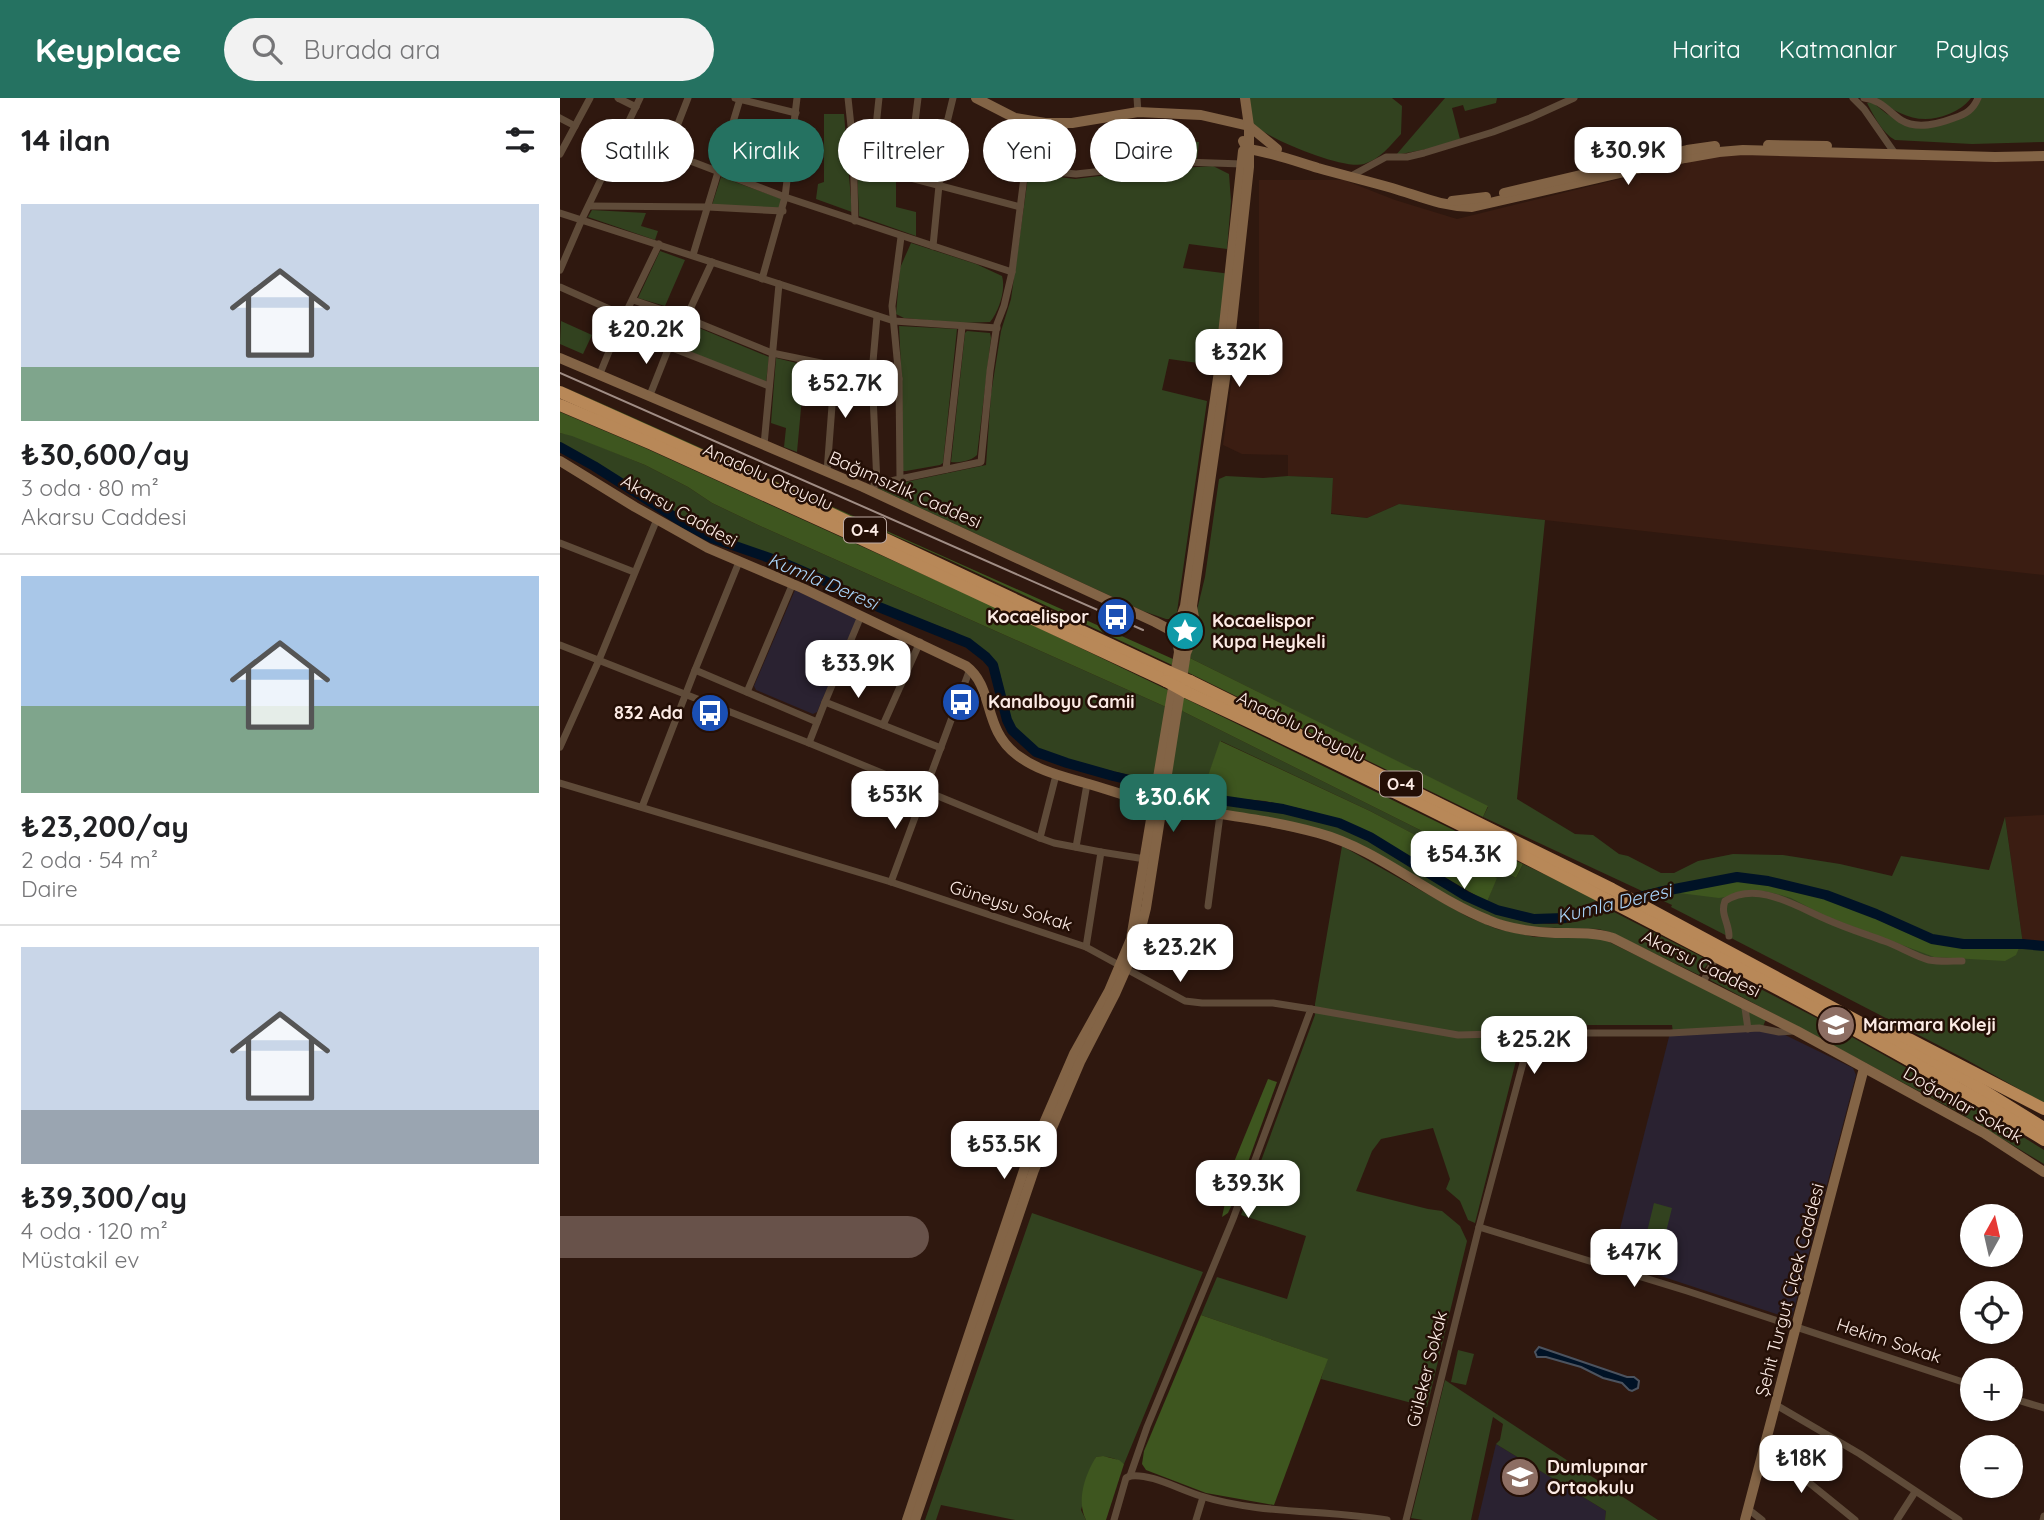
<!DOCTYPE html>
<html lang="tr">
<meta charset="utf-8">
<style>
:root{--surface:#fff;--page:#f2f2f2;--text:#202124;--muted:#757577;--line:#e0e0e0;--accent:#257261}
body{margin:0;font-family:Quicksand,sans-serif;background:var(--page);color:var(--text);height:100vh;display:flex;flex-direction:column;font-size:26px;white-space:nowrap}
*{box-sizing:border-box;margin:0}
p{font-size:23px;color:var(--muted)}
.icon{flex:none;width:38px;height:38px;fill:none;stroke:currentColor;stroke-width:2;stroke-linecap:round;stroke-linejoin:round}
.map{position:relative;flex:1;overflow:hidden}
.panel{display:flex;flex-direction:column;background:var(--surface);width:560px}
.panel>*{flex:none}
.guide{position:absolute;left:21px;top:21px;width:665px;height:63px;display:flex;gap:14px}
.needle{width:46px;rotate:8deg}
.buttons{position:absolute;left:1400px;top:1106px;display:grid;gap:14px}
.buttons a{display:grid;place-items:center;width:63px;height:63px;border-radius:50%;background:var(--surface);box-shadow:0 2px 5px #0004;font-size:35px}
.price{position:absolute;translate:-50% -60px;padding:0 16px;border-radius:14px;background:#fff;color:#222;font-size:23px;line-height:46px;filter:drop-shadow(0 2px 4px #0008)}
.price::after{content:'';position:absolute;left:50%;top:42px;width:21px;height:16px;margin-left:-10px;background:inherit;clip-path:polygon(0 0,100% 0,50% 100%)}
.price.current{background:var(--accent);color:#fff}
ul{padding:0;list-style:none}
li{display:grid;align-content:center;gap:14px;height:371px;padding:0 21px}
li+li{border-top:2px solid var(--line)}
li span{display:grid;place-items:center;height:217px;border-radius:0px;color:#555}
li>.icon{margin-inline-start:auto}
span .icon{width:126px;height:126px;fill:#fffc;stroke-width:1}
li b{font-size:30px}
h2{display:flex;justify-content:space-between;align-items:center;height:84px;padding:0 21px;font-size:30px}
.chip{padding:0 24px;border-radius:32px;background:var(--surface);box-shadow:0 2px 5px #0004;font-size:24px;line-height:63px}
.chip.current{background:var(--accent);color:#fff}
header{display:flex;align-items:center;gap:42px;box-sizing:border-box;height:98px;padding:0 35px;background:var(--accent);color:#fff}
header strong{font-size:33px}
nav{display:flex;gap:38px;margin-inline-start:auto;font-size:24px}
.search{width:490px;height:63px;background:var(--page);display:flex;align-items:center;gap:18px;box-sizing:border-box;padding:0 24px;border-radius:38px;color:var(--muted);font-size:26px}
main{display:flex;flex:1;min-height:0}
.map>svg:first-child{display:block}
.built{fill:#3b1d12}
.education{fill:#2a2231}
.green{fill:#32421f}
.forest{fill:#3e561f}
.water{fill:#001226;stroke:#4c535f;stroke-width:2}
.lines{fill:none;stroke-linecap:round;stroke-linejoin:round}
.river{stroke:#001226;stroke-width:10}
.runway{stroke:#68524a;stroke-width:42}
.street{stroke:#5f4b39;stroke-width:7}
.secondary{stroke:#836446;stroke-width:10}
.highway{stroke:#b88858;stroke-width:12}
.tram{stroke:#a08d85;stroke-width:2}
.highway-bridge{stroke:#b88858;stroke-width:12}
.labels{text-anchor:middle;stroke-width:5;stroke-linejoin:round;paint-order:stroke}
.shield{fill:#240f06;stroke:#bba9a2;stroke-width:2}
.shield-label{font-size:16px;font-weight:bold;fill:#fcebe5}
.street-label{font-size:18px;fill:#fcebe5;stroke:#240f06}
.poi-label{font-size:18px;font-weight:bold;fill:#fcebe5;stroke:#240f06;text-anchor:start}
.water-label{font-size:19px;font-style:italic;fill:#a9d4fa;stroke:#240f06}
</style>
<header>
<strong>Keyplace</strong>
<div class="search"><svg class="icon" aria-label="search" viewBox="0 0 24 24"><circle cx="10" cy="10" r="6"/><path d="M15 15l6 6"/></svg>Burada ara</div>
<nav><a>Harita</a><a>Katmanlar</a><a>Paylaş</a></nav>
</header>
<main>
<section class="panel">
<h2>14 ilan<svg class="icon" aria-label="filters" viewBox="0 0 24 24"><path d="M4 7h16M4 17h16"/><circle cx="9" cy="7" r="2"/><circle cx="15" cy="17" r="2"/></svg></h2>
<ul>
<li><span style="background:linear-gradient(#c9d6e8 75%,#7fa58c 0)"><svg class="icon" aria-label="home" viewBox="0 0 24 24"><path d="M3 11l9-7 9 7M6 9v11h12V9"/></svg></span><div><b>₺30,600/ay</b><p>3 oda · 80 m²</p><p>Akarsu Caddesi</p></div></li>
<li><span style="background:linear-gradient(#a9c7e8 60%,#7fa58c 0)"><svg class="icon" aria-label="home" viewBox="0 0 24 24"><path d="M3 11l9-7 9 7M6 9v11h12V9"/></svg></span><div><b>₺23,200/ay</b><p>2 oda · 54 m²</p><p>Daire</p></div></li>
<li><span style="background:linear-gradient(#c9d6e8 75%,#9aa5b1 0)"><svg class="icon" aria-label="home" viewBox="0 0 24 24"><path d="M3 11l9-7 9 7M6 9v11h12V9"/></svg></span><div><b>₺39,300/ay</b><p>4 oda · 120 m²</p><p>Müstakil ev</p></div></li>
</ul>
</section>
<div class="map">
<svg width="1484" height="1422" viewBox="0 0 1484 1422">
<rect width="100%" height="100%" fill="#2f180f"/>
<!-- built -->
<g class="built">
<polygon points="1181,56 1391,63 1484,62 1484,477 839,406 807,420 770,415 773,380 728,378 728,357 682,356 663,347 674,266 699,263 699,82 784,82 835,102 897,121 1141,61 1163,57"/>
<polygon points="1484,717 1484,848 1463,846 1445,719"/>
</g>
<!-- education -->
<g class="education">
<polygon points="235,492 297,521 257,614 253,616 196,592 194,588"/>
<polygon points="1199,930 1219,934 1293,970 1296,977 1232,1219 1228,1220 1052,1162 1110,935"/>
<polygon points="936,1346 1046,1413 1045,1422 918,1422"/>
</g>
<!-- green -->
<g class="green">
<path d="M 687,0 L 832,0 L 842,8 L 841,36 C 830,48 820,61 804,66 C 784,72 708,41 693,26 C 688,21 688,7 687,0 Z"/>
<polygon points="885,0 937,0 936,5 905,13 903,7 892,10 900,41 872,50 836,57"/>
<path d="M 1316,0 L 1411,0 C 1405,8 1398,12 1389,16 C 1360,28 1339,17 1316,0 Z"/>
<path d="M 1419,0 L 1484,0 L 1484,44 L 1412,46 L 1335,42 C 1322,35 1314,18 1307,5 L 1312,4 L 1327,16 L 1348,27 L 1394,21 Z"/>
<polygon points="264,16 284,16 292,114 256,101 258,86 264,84"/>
<polygon points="575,41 639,44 637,61 572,66"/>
<polygon points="653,68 669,76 671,103 667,151 629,146 623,170 671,176 660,268 609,261 602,292 647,303 616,521 606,521 583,513 317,390 426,367 431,296 441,233 451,201 468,79 474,76 515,81 588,72"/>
<polygon points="297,72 336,83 336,109 356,114 356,138 299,118"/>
<polygon points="161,79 222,101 220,110 152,107"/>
<polygon points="32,112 86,115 81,128 98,133 95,142 28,119"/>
<path d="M 351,145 L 416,166 L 442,178 C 446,192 439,213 430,224 L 401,225 L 344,220 L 336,216 L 340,170 Z"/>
<polygon points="100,153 125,162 105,208 78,200"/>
<polygon points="120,222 209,259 206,285 109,245"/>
<polygon points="1,223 32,237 23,256 0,246"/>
<polygon points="339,228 397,231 383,365 380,367 346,373 343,373 342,289"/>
<path d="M 407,233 L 430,235 L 431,240 L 417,357 C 411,363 399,365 391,364 L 405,235 Z"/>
<polygon points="216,260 245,267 237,354 224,349 226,330 211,325"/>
<polygon points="0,335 12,337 85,367 128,389 152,405 198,427 606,609 594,683 511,663 477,651 455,631 451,622 440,576 435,565 425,553 395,534 335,512 231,465 149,435 0,346"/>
<polygon points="728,378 773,380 771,416 807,420 839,406 985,422 957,701 1015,736 1033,737 1059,756 1068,758 1101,775 1114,775 1138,763 1173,756 1223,757 1280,766 1332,778 1341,758 1429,772 1445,719 1463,846 1484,848 1484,1005 1407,962 1111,809 1112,807 923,719 928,709 630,560 632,545 639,534 636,516 645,479 659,381 666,378 703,380"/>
<path d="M 620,610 L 624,614 L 956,780 L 963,766 L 1038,802 C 1024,807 1009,816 994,817 C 971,819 949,812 927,804 L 936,780 L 810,713 L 661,643 L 642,695 L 608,686 Z"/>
<path d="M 606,697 C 661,707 720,709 774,727 C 849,754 906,823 989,826 C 1000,826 1017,825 1026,821 C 1030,819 1031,816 1034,814 C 1039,812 1046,812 1050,812 L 1150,863 L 1139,877 L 1050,834 L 1038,831 L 969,829 L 953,826 L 921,815 L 783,744 L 605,707 Z"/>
<polygon points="782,748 908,819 937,831 975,839 1041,840 1206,921 1202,931 1113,935 1112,927 965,927 915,1125 908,1122 900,1103 886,1091 890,1081 873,1030 821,1041 812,1053 796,1093 868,1111 882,1113 900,1128 907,1143 867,1309 761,1281 767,1261 641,1217 657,1179 727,1201 746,1138 681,1117 755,917 755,906"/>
<polygon points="1158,869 1274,929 1404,1002 1484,1052 1484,1066 1398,1014 1150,882"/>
<polygon points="1094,1105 1112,1110 1104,1142 1086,1138"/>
<path d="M 472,1115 L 643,1174 L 564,1366 C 556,1360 546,1357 536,1359 L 521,1412 L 526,1422 L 455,1422 L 381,1407 L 376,1422 L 365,1422 Z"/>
<polygon points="1061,1136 1107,1148 1101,1172 1055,1160"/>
<polygon points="898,1252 914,1256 906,1287 891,1284"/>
<polygon points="885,1282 1098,1422 1045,1422 1046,1413 936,1346 940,1342 943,1326 933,1319 911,1422 863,1422 851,1420"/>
</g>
<!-- forest -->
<g class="forest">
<polygon points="0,287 613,561 612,567 389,462 110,338"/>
<polygon points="0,314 85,350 435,509 608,592 606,609 198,427 152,405 128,389 85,367 12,338 0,335"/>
<polygon points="630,560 928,708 923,719 627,574"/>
<polygon points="622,599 963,766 956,780 624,614 620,611"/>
<polygon points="660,643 810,713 937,780 927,804 801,730 742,711 705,703 671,700 642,695"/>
<path d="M 1182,782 C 1222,788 1260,796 1297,812 C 1322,823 1346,836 1372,844 C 1401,852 1430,850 1459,850 L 1456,857 L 1445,863 L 1374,859 L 1265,818 L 1231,800 L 1217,796 L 1204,793 L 1159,800 L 1119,795 L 1142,787 Z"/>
<polygon points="708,981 717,984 675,1100 668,1115 662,1119 674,1064"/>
<polygon points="641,1217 768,1261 714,1407 646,1395 586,1372 582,1366 584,1353"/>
<path d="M 543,1358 L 559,1362 L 564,1366 L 546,1422 L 526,1422 C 516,1402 525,1377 536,1359 Z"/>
</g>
<!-- water -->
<polygon class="water" points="979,1249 1067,1279 1074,1279 1079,1283 1078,1290 1072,1293 1069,1292 1062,1285 1043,1280 1021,1269 986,1259 977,1259 975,1254"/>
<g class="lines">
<!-- river -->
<polyline class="river" points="0,349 34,368 124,425 152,440 224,465 263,482 304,503 408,545 426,559 433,567 447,622 452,632 476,654 507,665 553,678 646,700 723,711 779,725 810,739 906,798 937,812 974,821 1004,820 1034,810 1099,794 1177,779 1208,783 1266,797 1316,816 1372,841 1403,846 1463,846 1484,848"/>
<!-- runway -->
<polyline class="runway" points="0,1139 348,1139"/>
<!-- street -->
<g class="street">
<polyline points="58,0 76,9"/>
<polyline points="175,0 236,15"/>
<polyline points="288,0 293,47 295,123"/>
<polyline points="577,0 578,14"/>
<polyline points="1293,0 1304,11 1336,57"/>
<path d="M 1304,0 C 1321,2 1328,13 1341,22 C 1357,32 1378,26 1394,20 C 1406,16 1413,12 1418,0"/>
<polyline points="0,20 15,28"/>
<polyline points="62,37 225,99 452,174"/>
<polyline points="293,47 310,43 315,38 319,0"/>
<polyline points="107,54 128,0"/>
<polyline points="0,56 30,0"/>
<polyline points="294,65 460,109"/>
<polyline points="465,71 516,76 625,64 682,66"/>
<polyline points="791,78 826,59 847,59 864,55 933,34 970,20 1014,0"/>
<polyline points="348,80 358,0"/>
<polyline points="29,108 148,109 223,113"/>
<polyline points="0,115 334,223 437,230"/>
<polyline points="373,148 384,37 393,0"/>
<polyline points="133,157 180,1"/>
<polyline points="0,172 22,121 80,0"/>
<polyline points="202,181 225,99 237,0"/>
<polyline points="0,189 65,218"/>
<polyline points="73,202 126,220 212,255 339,281"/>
<polyline points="126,220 152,164"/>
<polyline points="59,229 209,288"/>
<polyline points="39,278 59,229 99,146"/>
<polyline points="90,297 109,249"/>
<polyline points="204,347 219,186"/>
<polyline points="386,371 402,229"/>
<polyline points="267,374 275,268"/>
<polyline points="340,381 421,364 430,273 437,226 444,208 452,174 471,24"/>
<polyline points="317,386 340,381 339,281 332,208 341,139"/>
<polyline points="314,387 317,386 312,275 317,218"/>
<polyline points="0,445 74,474"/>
<polyline points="301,518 265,604 381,650"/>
<polyline points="0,547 249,645 480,740 494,745 541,754 526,849 331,784 0,685"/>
<polyline points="135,572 257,624"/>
<polyline points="187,594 233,485"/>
<polyline points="323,627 360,544"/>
<polyline points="249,645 265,604"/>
<polyline points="0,649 39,562 97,421"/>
<polyline points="82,709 135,572 179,464"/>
<polyline points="480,740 496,677"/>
<polyline points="516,749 527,686"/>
<polyline points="541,754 585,761"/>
<polyline points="331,784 410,571"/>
<polyline points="648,808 660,717"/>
<path d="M 1169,838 C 1169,824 1160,817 1165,803 C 1198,782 1237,809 1268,822 C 1286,830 1305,836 1324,843 C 1339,848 1354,858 1369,862 C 1380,864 1391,863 1402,863"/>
<polyline points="526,849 625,903 642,905 713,905 751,911 673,1121 587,1329 570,1378 566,1380 554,1422"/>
<polyline points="1143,884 1153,865"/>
<polyline points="1182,905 1185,910 1188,931"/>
<polyline points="751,911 898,937 971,935"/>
<polyline points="919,1129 1127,1193 1412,1287"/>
<polyline points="1451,1300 1484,1310"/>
<polyline points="1216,1307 1300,1356 1399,1422"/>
<polyline points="1205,1349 1295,1422"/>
<path d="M 570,1378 C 591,1375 620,1392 641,1398 C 702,1417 766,1411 827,1422"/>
<polyline points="1188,1411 1202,1422"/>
<polyline points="636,1422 643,1399"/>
<polyline points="846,1422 919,1129 971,935 1110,935 1199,930 1219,934 1234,933"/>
<polyline points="1337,1422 1355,1394"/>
<polyline points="1483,1422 1484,1418"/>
</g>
<!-- secondary -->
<g class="secondary">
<polyline points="416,0 455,20 485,25 512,25 578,14 641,17 689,28 717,51"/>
<path d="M 683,43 L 686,49 L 689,51 C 713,55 735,63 758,70 C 783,77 807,83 832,90 C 862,99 880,108 912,109 L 1125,60 L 1159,54 L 1183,52 L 1435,59 L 1484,58"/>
<polyline points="1208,47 1267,48"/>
<polyline points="944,95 1127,52 1155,48"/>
<polyline points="892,103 926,99"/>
<polyline points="0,260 303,389 595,524 614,534"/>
<path d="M 0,363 L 75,409 L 148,450 L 242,490 L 406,568 C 435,590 422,631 457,657 C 478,673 501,678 525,685 C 551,692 575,702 602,707 C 654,716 708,721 758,735 C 818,751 870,799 928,822 C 949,831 972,834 995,835 C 1015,835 1034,834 1053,840 L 1237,933 L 1424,1035 L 1484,1074"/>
<circle cx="626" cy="532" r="12"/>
<polyline points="620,522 625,508 659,273 683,53"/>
<polyline points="635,525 632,508 668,260 689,69 689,28 685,0"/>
<polyline points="347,1422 465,1069 514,956 549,893 571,841 619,554 617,540"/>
<polyline points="355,1422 474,1072 520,964 555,896 577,846 586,810 626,555 631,543"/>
<polyline points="1185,1422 1304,970"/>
</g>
<!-- highway -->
<g class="highway">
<polyline points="0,294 272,416 609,574"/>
<polyline points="0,307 92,346 297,439 606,583"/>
<polyline points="630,583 1052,791 1405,981 1484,1030"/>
<path d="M 626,594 C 799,675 969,760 1138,849 C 1255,910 1372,972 1484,1042"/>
<polyline points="1320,926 1484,1011"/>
</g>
<!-- tram -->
<polyline class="tram" points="0,275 583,532"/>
<!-- highway-bridge -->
<g class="highway-bridge">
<polyline points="609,574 630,583"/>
<polyline points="606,583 626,594"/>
</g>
</g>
<!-- icons -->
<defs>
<symbol id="bus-disc" viewBox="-11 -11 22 22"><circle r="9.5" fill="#1a4fb4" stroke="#240f06"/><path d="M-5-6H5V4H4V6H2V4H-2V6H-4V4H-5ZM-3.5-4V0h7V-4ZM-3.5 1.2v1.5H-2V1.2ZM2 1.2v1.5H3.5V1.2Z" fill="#fff"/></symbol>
<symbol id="sight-disc" viewBox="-11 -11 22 22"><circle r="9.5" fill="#0f9aa8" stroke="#240f06"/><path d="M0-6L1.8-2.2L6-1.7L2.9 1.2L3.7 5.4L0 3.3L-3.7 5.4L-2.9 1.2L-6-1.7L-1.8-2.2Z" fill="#fff"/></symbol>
<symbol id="school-disc" viewBox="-11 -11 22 22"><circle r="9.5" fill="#8d6e63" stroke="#240f06"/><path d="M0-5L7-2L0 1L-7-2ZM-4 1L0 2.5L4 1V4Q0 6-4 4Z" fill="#fff"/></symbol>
</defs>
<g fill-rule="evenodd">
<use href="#bus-disc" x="534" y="497" width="44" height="44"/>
<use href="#sight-disc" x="603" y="511" width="44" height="44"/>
<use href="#bus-disc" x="379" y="582" width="44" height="44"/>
<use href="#bus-disc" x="128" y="593" width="44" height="44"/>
<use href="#school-disc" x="1254" y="905" width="44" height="44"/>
<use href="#school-disc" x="938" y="1357" width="44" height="44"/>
</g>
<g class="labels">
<!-- shield labels -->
<g class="shield">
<rect x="284" y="419.5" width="42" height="25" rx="5"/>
<rect x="820" y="673.5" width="42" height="25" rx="5"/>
</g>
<g class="shield-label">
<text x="305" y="438">O-4</text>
<text x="841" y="692">O-4</text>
</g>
<!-- street labels -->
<g class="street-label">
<text transform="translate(208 379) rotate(24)" y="6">Anadolu Otoyolu</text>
<text transform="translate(345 392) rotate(24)" y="6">Bağımsızlık Caddesi</text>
<text transform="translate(119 413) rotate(29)" y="6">Akarsu Caddesi</text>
<text transform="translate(741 629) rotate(26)" y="6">Anadolu Otoyolu</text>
<text transform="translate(451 808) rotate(18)" y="6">Güneysu Sokak</text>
<text transform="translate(1141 866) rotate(26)" y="6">Akarsu Caddesi</text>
<text transform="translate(1403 1007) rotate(30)" y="6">Doğanlar Sokak</text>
<text transform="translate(1230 1192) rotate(-75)" y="6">Şehit Turgut Çiçek Caddesi</text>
<text transform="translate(1329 1243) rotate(18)" y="6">Hekim Sokak</text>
<text transform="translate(867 1271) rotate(-76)" y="6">Güleker Sokak</text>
</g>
<!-- poi labels -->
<g class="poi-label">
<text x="529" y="525" text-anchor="end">Kocaelispor</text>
<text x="652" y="529">Kocaelispor<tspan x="652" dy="21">Kupa Heykeli</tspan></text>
<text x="428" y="610">Kanalboyu Camii</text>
<text x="123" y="621" text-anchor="end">832 Ada</text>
<text x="1303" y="933">Marmara Koleji</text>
<text x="987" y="1375">Dumlupınar<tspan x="987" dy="21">Ortaokulu</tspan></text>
</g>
<!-- water labels -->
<g class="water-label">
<text transform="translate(263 483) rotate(23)" y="7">Kumla Deresi</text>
<text transform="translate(1054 805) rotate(-13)" y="7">Kumla Deresi</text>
</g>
</g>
</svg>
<div class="buttons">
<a><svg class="needle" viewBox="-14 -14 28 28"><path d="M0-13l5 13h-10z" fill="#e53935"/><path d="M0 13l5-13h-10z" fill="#757577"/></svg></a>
<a><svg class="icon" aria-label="locate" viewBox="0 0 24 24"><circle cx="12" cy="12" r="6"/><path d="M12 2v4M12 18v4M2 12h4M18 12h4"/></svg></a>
<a>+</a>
<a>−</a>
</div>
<b class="price" style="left:1068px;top:89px">₺30.9K</b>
<b class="price" style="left:86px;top:268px">₺20.2K</b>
<b class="price" style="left:679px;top:291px">₺32K</b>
<b class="price" style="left:285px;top:322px">₺52.7K</b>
<b class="price" style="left:298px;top:602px">₺33.9K</b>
<b class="price" style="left:335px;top:733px">₺53K</b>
<b class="price current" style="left:613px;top:736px">₺30.6K</b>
<b class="price" style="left:904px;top:793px">₺54.3K</b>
<b class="price" style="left:620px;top:886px">₺23.2K</b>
<b class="price" style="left:974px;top:978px">₺25.2K</b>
<b class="price" style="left:444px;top:1083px">₺53.5K</b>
<b class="price" style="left:688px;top:1122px">₺39.3K</b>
<b class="price" style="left:1074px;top:1191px">₺47K</b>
<b class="price" style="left:1241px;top:1397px">₺18K</b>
<div class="guide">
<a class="chip">Satılık</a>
<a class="chip current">Kiralık</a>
<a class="chip">Filtreler</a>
<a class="chip">Yeni</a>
<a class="chip">Daire</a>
</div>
</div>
</main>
